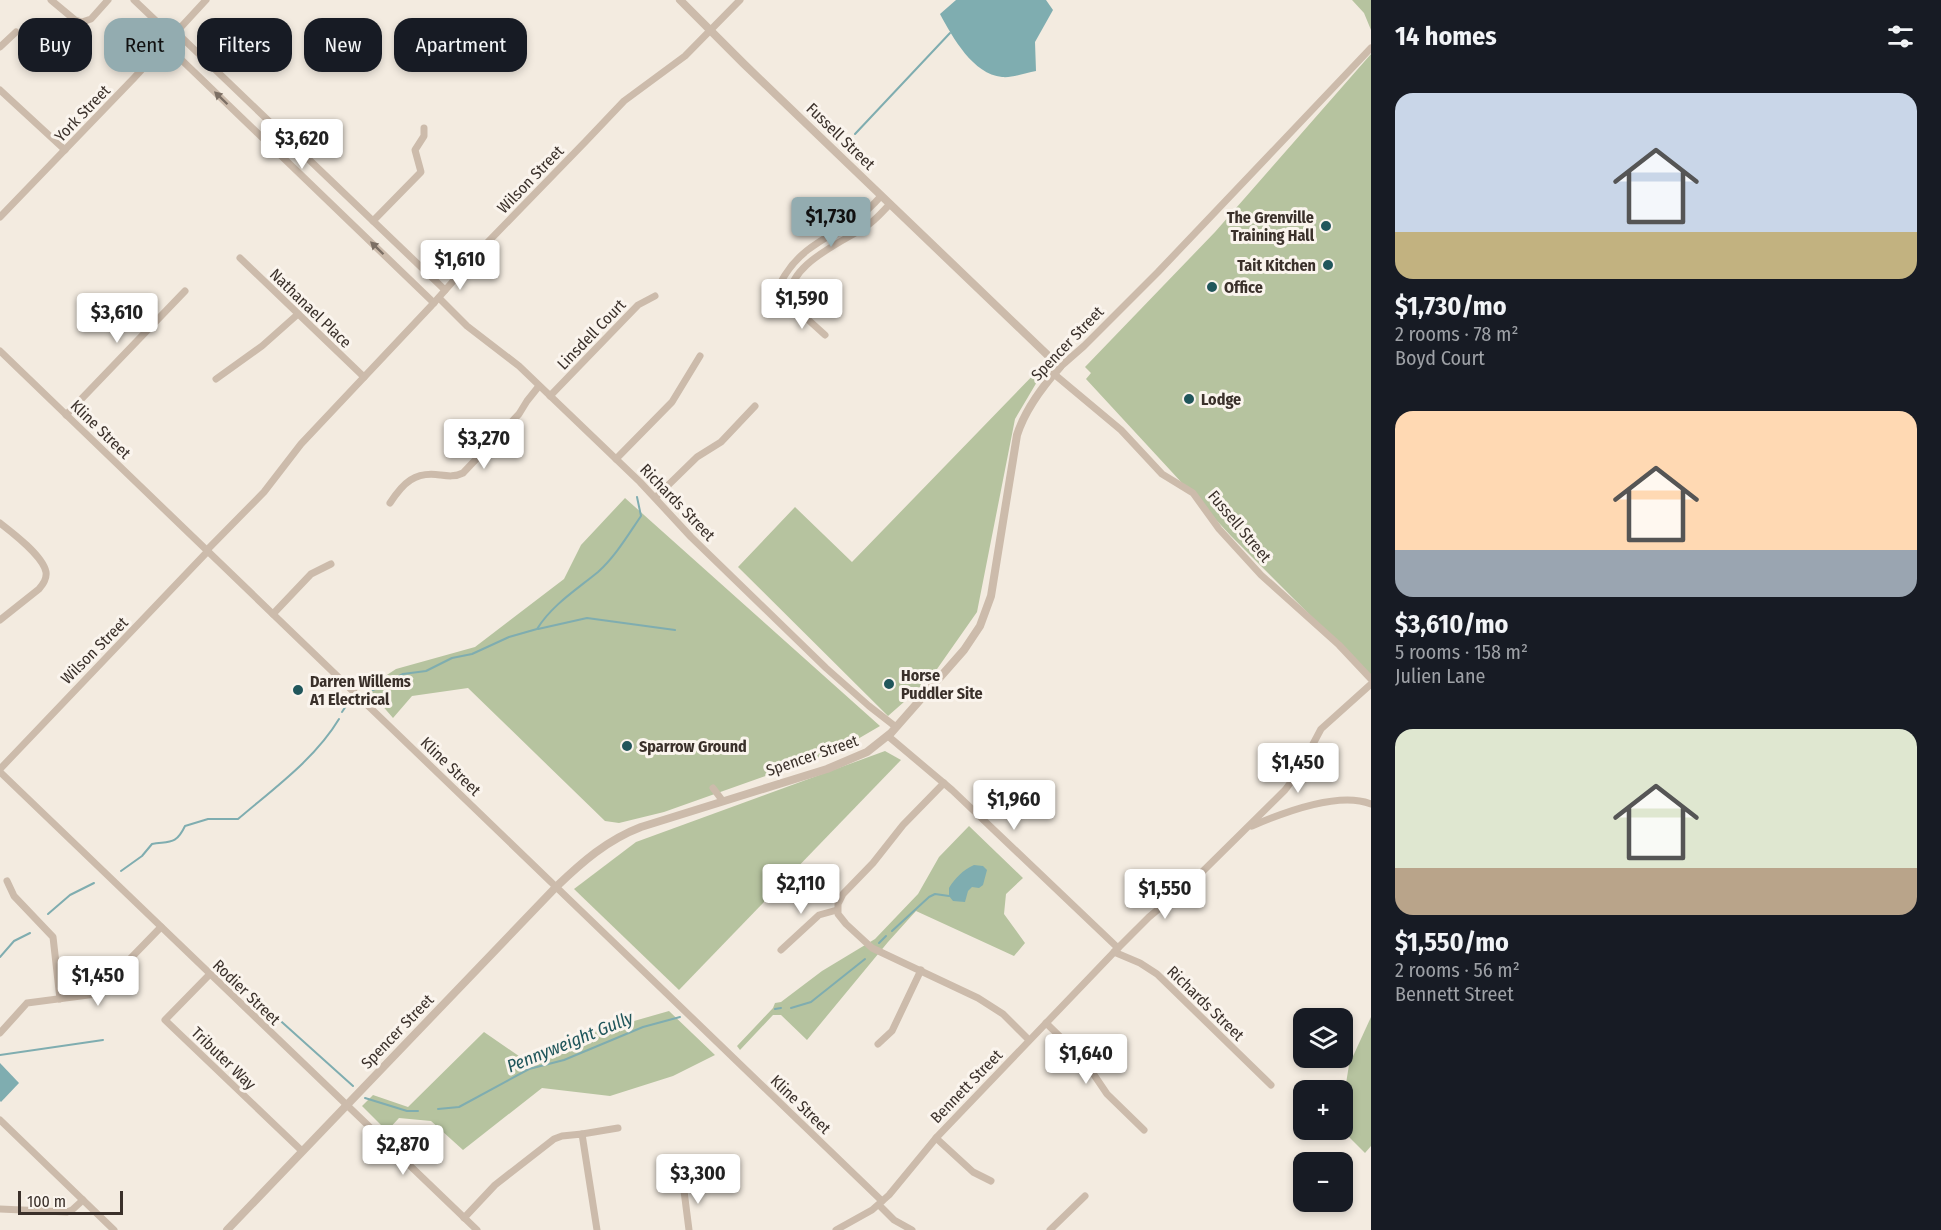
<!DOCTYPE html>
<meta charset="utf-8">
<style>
:root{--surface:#171b24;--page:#242831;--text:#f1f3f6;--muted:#9ea1a6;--accent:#93acb0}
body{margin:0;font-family:"Fira Sans Condensed",sans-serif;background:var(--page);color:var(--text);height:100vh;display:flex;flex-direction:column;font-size:22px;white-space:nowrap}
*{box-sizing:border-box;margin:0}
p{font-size:20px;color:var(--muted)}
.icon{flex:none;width:33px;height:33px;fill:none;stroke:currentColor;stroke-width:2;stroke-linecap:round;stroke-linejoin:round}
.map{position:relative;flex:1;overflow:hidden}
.panel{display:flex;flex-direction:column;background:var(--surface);width:570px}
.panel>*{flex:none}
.banner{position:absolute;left:18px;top:18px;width:570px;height:54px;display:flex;gap:12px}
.fabs{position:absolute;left:1293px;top:1008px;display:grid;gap:12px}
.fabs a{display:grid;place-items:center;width:60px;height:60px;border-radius:12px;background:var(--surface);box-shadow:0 3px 9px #0003;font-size:30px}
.scale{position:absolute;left:18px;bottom:15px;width:105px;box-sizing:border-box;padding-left:6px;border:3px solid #3a302a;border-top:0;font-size:16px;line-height:21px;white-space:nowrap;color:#3a302a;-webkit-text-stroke:4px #faf4ed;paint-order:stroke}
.price{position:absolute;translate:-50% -51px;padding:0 14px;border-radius:6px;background:#fff;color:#222;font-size:20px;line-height:39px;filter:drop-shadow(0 2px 3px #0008)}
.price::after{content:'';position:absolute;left:50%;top:36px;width:18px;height:14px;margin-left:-9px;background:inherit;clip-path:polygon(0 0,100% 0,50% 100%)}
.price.current{background:var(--accent);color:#111}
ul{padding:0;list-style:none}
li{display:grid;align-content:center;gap:12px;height:318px;padding:0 24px}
li span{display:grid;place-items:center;height:186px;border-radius:18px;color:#555}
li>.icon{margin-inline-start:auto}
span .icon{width:108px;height:108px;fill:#fffc;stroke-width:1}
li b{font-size:26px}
h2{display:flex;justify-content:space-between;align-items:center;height:72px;padding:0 24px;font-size:26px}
.pill{padding:0 21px;border-radius:18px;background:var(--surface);box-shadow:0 3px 9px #0003;font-size:21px;line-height:54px}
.pill.current{background:var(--accent);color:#111}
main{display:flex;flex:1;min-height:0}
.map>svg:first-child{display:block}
.green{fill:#b6c39f}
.water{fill:#7fadb0}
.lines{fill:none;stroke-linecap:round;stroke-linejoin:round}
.stream{stroke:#7fadb0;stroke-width:2}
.minor{stroke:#ccbbab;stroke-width:7}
.tertiary{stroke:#ccbbab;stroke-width:8}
.oneway{fill:#7c6f64}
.poi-dot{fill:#20565b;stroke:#faf4ed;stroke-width:2}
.labels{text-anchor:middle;stroke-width:6;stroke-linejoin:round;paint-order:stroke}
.street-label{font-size:16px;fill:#3a302a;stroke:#faf4ed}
.poi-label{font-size:16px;font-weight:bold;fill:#3a302a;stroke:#faf4ed;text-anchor:start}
.water-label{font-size:18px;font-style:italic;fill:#20565b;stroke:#faf4ed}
</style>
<main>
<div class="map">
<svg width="1371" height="1230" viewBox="0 0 1371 1230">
<rect width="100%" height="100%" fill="#f3ebe0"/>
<!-- green -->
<g class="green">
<polygon points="1352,0 1371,0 1371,30 1364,13"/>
<polygon points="1371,54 1371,676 1231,536 1086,379 1091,373 1085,367 1215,232"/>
<polygon points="1041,367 1044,370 1015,419 977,612 930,679 888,716 738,567 795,507 852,562"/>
<polygon points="625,498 880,726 839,750 664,812 619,823 605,821 468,688 412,696 393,718 367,688 396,669 475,647 564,579 581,545"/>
<polygon points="885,751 901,760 679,990 574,889 636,842"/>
<polygon points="969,826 1023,878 1006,894 1004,914 1025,943 1014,956 916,911 888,942 807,1040 781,1015 773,1015 740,1050 737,1046 773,1008 775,1003 781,1002 822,971 875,939 918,894 939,857"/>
<polygon points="669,1011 715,1055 673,1076 610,1096 542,1088 463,1150 431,1121 399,1118 387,1131 362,1106 373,1095 408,1107 484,1032 526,1061 614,1023 620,1016 627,1023"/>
<polygon points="1371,1017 1371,1146 1365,1153 1342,1130 1343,1102 1349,1065"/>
</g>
<!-- water -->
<g class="water">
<path d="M 956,0 L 1046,0 L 1053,10 L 1035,42 L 1036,71 C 1025,73 1013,78 1002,77 C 973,74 953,38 940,14 Z"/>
<path d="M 974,865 L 983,866 L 987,870 L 983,885 L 979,888 L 972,887 L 968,891 L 965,902 L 953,901 L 949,896 L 949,888 C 955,878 963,870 974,865 Z"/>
<polygon points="0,1063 19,1083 1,1102 0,1101"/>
</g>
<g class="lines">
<!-- stream -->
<g class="stream">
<polyline points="855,134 950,33"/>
<polyline points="538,629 587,618 675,630"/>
<path d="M 373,690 L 403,674 L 426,671 L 452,658 L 472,654 L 509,637 L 537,629 C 552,605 576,590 598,572 C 615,557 628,535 641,516 L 637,497"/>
<polyline points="342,712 346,706"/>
<path d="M 121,871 L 142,856 L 152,844 C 170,841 176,845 185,826 L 208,819 L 238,819 C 273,789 315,759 339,719"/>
<polyline points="48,914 70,895 94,883"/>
<polyline points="892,931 929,897 935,894 949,896"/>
<polyline points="879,943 886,936"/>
<polyline points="0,957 14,941 30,933"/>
<polyline points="250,997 274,1015 353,1086"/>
<polyline points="791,1008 811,1002 865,959"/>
<polyline points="775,1009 781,1008"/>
<polyline points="0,1055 103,1040"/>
<polyline points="365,1098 407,1111 418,1111"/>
<polyline points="438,1109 459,1107 529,1069 564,1060 643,1027 680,1017"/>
</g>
<!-- minor -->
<g class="minor">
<polyline points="51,0 75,20 82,22 91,19 108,0"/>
<polyline points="134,0 172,36"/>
<polyline points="176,32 445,290"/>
<polyline points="165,44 434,303"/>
<polyline points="0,47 16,32"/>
<polyline points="0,90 65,150"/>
<polyline points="0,217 134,78 206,0"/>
<polyline points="373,221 421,172 415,150 424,136 424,128"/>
<polyline points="240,258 364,377"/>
<polyline points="439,298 467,326 519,366 640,482 691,537 826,668 869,706 896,727"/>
<path d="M 793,303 C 778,269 844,241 865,227 C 875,221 882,212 890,204"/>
<path d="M 825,335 L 782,296 C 777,288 780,283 785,275 C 803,246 830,237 857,218 C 866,212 874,204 881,196"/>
<polyline points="0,351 882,1201"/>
<polyline points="1060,367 1084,346 1158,272 1371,48"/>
<polyline points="1054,374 1121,430 1162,474 1193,493 1219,529 1261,575 1339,645 1371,679"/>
<polyline points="216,379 262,346 298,314"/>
<polyline points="550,396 638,305 655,296"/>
<polyline points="66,415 185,291"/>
<polyline points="616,459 672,402 700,356"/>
<polyline points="656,497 697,457 721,442 755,406"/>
<path d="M 390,503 C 403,483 415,471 440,475 C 448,476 455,477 463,473 L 519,414 L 527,401 L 539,386"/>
<path d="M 0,523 C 13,533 43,556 46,572 C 47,579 43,584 39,589 L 0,620"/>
<polyline points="207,550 264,492 301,444 432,305 487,243 586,141 624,101 685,56 740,0"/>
<polyline points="273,614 311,574 331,564"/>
<polyline points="888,736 952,790 1118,948"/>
<polyline points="0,769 208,551"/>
<polyline points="0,772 477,1230"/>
<polyline points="944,783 903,825 873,863 843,894 838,904 838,914 846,924 872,948 978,998 1003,1014 1029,1040"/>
<polyline points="713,788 722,800"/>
<path d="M 1252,826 C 1282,813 1339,791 1371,804"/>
<polyline points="7,881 14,896 53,937 60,999"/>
<polyline points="781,950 819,915 837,910"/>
<polyline points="1114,952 1140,963 1157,974 1271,1085"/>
<polyline points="210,974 165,1020 302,1151"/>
<polyline points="1046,1023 1084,1060 1107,1094 1144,1130"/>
<polyline points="0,1033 27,1003 96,994 161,927"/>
<polyline points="878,1044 892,1031 921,970"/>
<polyline points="0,1120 114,1230"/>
<polyline points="582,1134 618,1128"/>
<polyline points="936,1138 973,1172 991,1181"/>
<polyline points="683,1183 689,1230"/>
<polyline points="879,1205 894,1220 912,1230"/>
<polyline points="0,1209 67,1212 72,1210 83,1200"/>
<polyline points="464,1218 495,1185 554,1139 562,1136 582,1134 597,1230"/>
<polyline points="836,1230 872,1210 889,1195 936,1138 1118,948 1149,917 1198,876 1285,790 1297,774 1321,729 1371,684"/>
<polyline points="1050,1230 1085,1196"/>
</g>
<!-- tertiary -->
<path class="tertiary" d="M 227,1230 L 556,887 C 582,862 607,840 641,827 L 827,769 L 867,752 L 891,733 L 964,650 L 980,626 L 991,596 L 1017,435 C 1025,410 1042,387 1060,367 L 744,64 L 680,0"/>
</g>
<!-- one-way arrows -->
<defs><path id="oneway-solid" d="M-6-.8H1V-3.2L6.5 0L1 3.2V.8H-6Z" transform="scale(1.5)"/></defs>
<g class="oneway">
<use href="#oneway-solid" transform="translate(221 98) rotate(-136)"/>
<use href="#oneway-solid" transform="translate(377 248) rotate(-136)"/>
</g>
<!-- markers -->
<g class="poi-dot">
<circle cx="1326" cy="226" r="6"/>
<circle cx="1328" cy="265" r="6"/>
<circle cx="1212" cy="287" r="6"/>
<circle cx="1189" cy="399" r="6"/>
<circle cx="889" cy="684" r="6"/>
<circle cx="298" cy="690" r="6"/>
<circle cx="627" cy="746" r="6"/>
</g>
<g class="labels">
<!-- street labels -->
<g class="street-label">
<text transform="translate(82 113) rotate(-46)" y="6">York Street</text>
<text transform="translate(841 136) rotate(44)" y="6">Fussell Street</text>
<text transform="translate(530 179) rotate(-46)" y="6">Wilson Street</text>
<text transform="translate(311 308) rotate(44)" y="6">Nathanael Place</text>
<text transform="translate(591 334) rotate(-46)" y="6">Linsdell Court</text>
<text transform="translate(1067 343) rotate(-46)" y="6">Spencer Street</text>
<text transform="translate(101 429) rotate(44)" y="6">Kline Street</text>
<text transform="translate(678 502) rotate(46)" y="6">Richards Street</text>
<text transform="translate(1240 526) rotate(50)" y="6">Fussell Street</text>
<text transform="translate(94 650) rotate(-45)" y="6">Wilson Street</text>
<text transform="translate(812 755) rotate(-19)" y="6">Spencer Street</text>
<text transform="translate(451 766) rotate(44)" y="6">Kline Street</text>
<text transform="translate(247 992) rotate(44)" y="6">Rodier Street</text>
<text transform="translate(1206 1003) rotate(44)" y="6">Richards Street</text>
<text transform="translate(397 1031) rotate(-46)" y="6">Spencer Street</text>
<text transform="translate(224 1058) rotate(44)" y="6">Tributer Way</text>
<text transform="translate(966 1086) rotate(-46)" y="6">Bennett Street</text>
<text transform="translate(801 1104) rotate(44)" y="6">Kline Street</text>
</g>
<!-- poi labels -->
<g class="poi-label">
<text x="1314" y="223" text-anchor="end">The Grenville<tspan x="1314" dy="18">Training Hall</tspan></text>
<text x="1316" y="271" text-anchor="end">Tait Kitchen</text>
<text x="1224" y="293">Office</text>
<text x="1201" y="405">Lodge</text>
<text x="901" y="681">Horse<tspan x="901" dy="18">Puddler Site</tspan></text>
<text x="310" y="687">Darren Willems<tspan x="310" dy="18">A1 Electrical</tspan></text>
<text x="639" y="752">Sparrow Ground</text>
</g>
<!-- water labels -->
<g class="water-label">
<text transform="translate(570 1042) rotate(-22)" y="6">Pennyweight Gully</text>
</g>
</g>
</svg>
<div class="fabs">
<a><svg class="icon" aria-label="layers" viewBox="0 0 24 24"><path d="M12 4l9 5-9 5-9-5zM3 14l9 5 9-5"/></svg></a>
<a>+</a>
<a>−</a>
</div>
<div class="scale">100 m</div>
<b class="price" style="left:302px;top:170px">$3,620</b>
<b class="price current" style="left:831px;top:248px">$1,730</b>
<b class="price" style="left:460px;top:291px">$1,610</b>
<b class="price" style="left:802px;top:330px">$1,590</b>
<b class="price" style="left:117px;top:344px">$3,610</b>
<b class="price" style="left:484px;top:470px">$3,270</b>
<b class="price" style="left:1298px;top:794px">$1,450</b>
<b class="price" style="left:1014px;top:831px">$1,960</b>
<b class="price" style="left:801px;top:915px">$2,110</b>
<b class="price" style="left:1165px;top:920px">$1,550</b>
<b class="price" style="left:98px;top:1007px">$1,450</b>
<b class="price" style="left:1086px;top:1085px">$1,640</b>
<b class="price" style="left:403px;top:1176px">$2,870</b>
<b class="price" style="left:698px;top:1205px">$3,300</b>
<div class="banner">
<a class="pill">Buy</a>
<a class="pill current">Rent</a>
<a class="pill">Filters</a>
<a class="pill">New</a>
<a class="pill">Apartment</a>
</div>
</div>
<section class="panel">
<h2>14 homes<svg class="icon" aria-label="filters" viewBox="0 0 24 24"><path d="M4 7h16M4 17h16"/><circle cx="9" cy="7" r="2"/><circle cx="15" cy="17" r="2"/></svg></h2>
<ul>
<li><span style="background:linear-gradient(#c9d6e8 75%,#c2b280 0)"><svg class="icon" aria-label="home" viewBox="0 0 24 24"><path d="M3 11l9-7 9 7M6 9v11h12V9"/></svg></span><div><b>$1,730/mo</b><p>2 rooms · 78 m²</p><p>Boyd Court</p></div></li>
<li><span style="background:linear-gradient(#ffd9b3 75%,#9aa5b1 0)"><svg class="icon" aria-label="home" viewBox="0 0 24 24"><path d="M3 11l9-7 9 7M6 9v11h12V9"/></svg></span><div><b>$3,610/mo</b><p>5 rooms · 158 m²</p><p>Julien Lane</p></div></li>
<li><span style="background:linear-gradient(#dfe7d0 75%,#b9a48a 0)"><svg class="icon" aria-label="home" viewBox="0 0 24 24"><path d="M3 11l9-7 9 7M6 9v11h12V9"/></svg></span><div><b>$1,550/mo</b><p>2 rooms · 56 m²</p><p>Bennett Street</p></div></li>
</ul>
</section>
</main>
